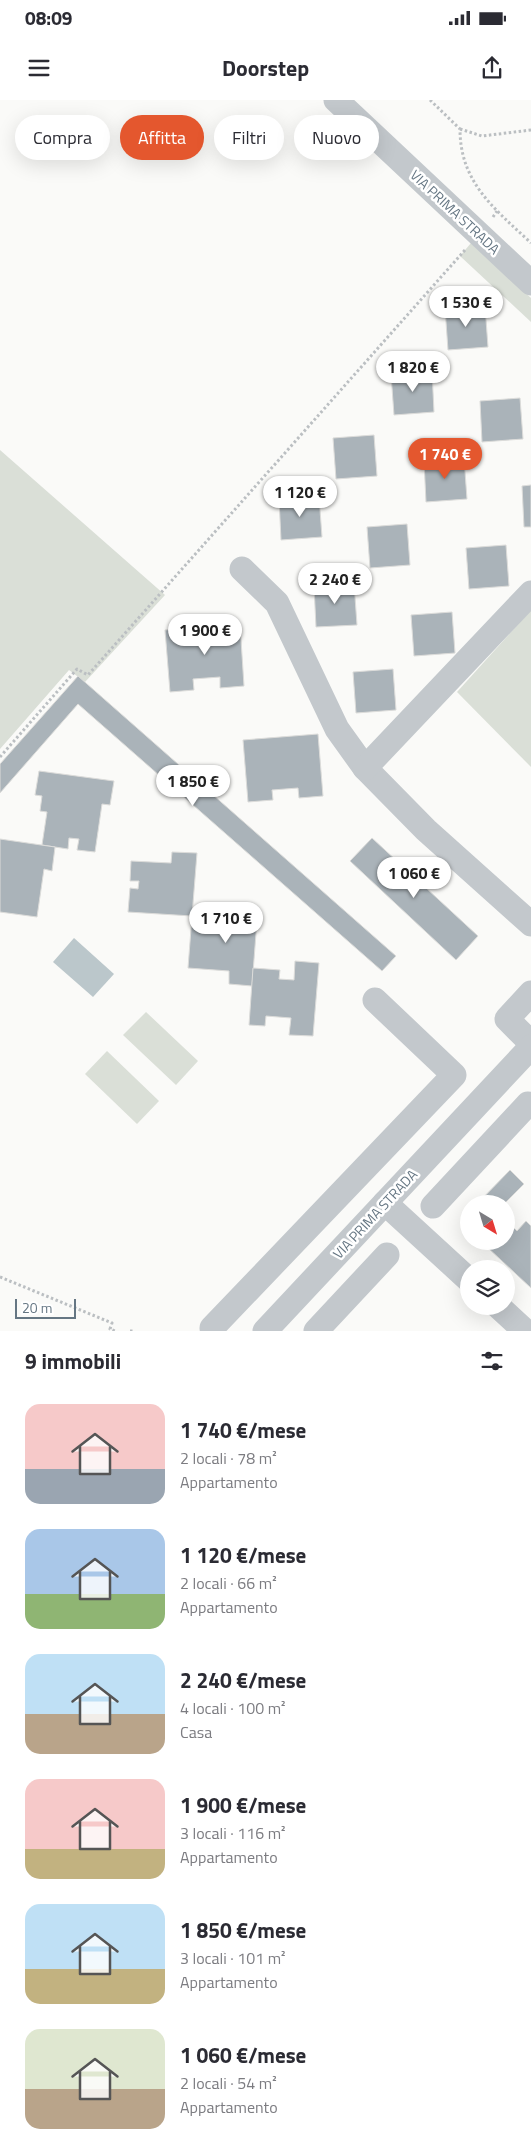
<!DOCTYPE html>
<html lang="it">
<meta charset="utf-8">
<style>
:root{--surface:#fff;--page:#f7f7f7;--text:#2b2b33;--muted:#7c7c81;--accent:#e4572e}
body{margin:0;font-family:"Titillium Web",sans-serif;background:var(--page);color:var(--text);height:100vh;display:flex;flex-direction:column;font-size:19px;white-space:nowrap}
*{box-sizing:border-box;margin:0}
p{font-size:16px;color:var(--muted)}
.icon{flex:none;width:28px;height:28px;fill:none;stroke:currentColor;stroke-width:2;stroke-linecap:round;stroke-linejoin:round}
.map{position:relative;height:1231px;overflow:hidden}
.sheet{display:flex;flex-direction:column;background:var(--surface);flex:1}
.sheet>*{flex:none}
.hud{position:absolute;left:15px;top:15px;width:501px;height:45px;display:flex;gap:10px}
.needle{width:32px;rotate:142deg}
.tools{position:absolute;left:460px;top:1095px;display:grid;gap:10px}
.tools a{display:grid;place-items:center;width:55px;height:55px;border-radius:50%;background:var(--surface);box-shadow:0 5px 20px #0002;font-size:25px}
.scale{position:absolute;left:15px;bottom:12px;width:61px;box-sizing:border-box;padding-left:5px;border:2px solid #657683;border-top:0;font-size:14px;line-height:18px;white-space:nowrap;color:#657683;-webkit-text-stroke:4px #fff;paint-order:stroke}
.price{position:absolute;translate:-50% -42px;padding:0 11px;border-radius:18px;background:#fff;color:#222;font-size:16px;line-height:32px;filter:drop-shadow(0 1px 2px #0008)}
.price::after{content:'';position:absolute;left:50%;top:30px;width:15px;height:11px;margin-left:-8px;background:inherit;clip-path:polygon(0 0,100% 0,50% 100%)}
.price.active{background:var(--accent);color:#fff}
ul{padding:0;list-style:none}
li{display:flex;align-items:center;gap:15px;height:125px;padding:0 25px}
li span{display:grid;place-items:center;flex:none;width:140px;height:100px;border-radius:15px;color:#555}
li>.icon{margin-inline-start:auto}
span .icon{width:60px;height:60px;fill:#fffc;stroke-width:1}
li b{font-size:21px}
h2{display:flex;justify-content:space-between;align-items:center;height:60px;padding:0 25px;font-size:21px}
.chip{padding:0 18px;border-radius:22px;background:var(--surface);box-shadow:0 5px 20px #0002;font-size:18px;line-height:45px}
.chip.active{background:var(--accent);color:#fff}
.status{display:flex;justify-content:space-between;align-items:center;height:35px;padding:0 25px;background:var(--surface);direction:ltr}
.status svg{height:14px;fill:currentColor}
header{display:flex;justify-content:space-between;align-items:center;height:65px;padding:0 25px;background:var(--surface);font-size:22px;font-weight:700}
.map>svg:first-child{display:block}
.green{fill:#dadfd7}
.water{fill:#bbc7cb}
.building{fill:#aab3b9;stroke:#dcdcda}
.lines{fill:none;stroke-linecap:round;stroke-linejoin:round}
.path{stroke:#bbbfc2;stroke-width:3;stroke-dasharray:2.5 2.5;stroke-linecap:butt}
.minor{stroke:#c3c8cc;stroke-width:25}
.labels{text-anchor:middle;stroke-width:5;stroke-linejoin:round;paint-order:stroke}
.street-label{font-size:14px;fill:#657683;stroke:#fff}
</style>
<div class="status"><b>08:09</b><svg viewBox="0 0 49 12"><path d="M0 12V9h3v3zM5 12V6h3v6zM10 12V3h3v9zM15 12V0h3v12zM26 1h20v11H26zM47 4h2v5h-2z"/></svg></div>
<header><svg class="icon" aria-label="menu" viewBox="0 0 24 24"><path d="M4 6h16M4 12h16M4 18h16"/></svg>Doorstep<svg class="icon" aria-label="share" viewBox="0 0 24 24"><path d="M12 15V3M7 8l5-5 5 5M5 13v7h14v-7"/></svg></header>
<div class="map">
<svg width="531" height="1231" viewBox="0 0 531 1231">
<rect width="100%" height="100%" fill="#fafaf8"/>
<!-- green -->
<g class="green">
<polygon points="471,143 531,198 531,222 460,156"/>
<polygon points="0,350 165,495 85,582 69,570 0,649"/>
<polygon points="531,510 531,667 457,592"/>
<polygon points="146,912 198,961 176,985 123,935"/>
<polygon points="107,951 159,1001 137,1024 85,974"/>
</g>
<!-- water -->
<polygon class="water" points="74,838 114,874 93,897 53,862"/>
<!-- building -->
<g class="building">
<polygon points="485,206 488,247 448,250 445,208"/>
<polygon points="432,271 434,312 394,315 391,274"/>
<polygon points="520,298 523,339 482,342 480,301"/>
<polygon points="374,335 377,376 336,379 333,338"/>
<polygon points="464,358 467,399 426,402 424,361"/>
<polygon points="531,385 531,427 524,427 522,386"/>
<polygon points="319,396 322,437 281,440 279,398"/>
<polygon points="407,424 410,465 370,468 367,427"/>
<polygon points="506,445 509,486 469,489 466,448"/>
<polygon points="354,483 357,525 316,527 314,486"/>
<polygon points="452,512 455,553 414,556 411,515"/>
<polygon points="240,524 244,586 220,588 220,577 193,579 194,590 170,592 165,530"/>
<polygon points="393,569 396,610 356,613 353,572"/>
<polygon points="78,576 396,856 382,871 78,604 0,693 0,664"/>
<polygon points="318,634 323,696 299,698 298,688 272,690 273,700 248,702 243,640"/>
<polygon points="39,671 114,681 110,705 102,704 95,752 77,750 79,739 69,738 68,749 42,745 47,712 40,711 42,696 35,695"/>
<polygon points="372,738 478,836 456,860 350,761"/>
<polygon points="0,739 55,747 52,771 44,769 37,817 0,812"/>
<polygon points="172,752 197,753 192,816 128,812 130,788 138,789 139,781 130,781 131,761 171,763"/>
<polygon points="234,806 258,807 252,886 229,884 229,871 188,868 192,816 233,819"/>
<polygon points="295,861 319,863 313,936 289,935 291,918 266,916 265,926 249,925 253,868 280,870 279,879 294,880"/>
<polygon points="510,1070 524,1084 504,1104 477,1104"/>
<polygon points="526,1121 531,1126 531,1188 486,1146 490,1141 506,1141 508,1122 517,1131"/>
</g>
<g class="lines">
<!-- path -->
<g class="path">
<path d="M 430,0 L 460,29 C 460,83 495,109 531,143"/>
<polyline points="460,29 482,36 531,30"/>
<polyline points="493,117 497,111"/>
<polyline points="0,657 77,569 88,575 465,150"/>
<polyline points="0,1177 112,1223 110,1229 115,1231"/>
<polyline points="130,1231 134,1231"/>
</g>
<!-- minor -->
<g class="minor">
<polyline points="336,0 531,183"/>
<polyline points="242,469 277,503 337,629 365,668 426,730 531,824"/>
<polyline points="365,668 531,493"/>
<polyline points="531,893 507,919 531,943"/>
<polyline points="385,1103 469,1180"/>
<polyline points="433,1106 528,1004"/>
<polyline points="498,1206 525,1231"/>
<polyline points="212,1228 454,975 375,900"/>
<polyline points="265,1231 531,947"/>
<polyline points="316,1231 387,1155"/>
</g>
</g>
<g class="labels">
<!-- street labels -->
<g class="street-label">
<text transform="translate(455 112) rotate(43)" y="5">VIA PRIMA STRADA</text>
<text transform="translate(375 1114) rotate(-47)" y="5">VIA PRIMA STRADA</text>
</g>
</g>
</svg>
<div class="tools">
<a><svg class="needle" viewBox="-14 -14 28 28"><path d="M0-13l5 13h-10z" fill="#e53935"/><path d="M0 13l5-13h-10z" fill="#7c7c81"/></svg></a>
<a><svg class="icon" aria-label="layers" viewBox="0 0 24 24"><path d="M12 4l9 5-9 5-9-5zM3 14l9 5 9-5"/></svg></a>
</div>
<div class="scale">20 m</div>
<b class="price" style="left:466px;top:228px">1 530 €</b>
<b class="price" style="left:413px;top:293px">1 820 €</b>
<b class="price active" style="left:445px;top:380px">1 740 €</b>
<b class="price" style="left:300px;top:418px">1 120 €</b>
<b class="price" style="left:335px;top:505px">2 240 €</b>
<b class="price" style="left:205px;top:556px">1 900 €</b>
<b class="price" style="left:193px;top:707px">1 850 €</b>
<b class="price" style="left:414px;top:799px">1 060 €</b>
<b class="price" style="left:226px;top:844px">1 710 €</b>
<div class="hud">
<a class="chip">Compra</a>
<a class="chip active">Affitta</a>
<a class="chip">Filtri</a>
<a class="chip">Nuovo</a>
</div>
</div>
<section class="sheet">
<h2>9 immobili<svg class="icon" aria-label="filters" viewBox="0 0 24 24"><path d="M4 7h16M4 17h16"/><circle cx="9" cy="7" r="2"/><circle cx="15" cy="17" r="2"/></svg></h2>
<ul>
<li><span style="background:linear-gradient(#f6c9c9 65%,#9aa5b1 0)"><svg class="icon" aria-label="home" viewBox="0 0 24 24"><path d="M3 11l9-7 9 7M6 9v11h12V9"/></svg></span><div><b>1 740 €/mese</b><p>2 locali · 78 m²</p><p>Appartamento</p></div></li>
<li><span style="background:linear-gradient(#a9c7e8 65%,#8fb573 0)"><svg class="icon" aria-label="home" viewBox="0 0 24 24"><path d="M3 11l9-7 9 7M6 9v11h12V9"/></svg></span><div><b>1 120 €/mese</b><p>2 locali · 66 m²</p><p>Appartamento</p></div></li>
<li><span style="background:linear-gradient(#bfe0f5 60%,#b9a48a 0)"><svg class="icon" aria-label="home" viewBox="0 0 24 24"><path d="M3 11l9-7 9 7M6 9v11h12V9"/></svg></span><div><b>2 240 €/mese</b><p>4 locali · 100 m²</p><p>Casa</p></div></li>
<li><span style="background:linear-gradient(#f6c9c9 70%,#c2b280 0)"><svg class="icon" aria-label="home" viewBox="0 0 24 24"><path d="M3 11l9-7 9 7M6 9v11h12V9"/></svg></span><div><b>1 900 €/mese</b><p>3 locali · 116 m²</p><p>Appartamento</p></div></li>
<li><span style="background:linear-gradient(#bfe0f5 65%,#c2b280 0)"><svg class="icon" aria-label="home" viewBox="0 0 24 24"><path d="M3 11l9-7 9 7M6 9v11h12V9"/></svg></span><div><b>1 850 €/mese</b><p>3 locali · 101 m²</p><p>Appartamento</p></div></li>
<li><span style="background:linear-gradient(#dfe7d0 60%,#b9a48a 0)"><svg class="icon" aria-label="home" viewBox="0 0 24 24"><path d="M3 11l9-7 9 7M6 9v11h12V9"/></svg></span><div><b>1 060 €/mese</b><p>2 locali · 54 m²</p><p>Appartamento</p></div></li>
</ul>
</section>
